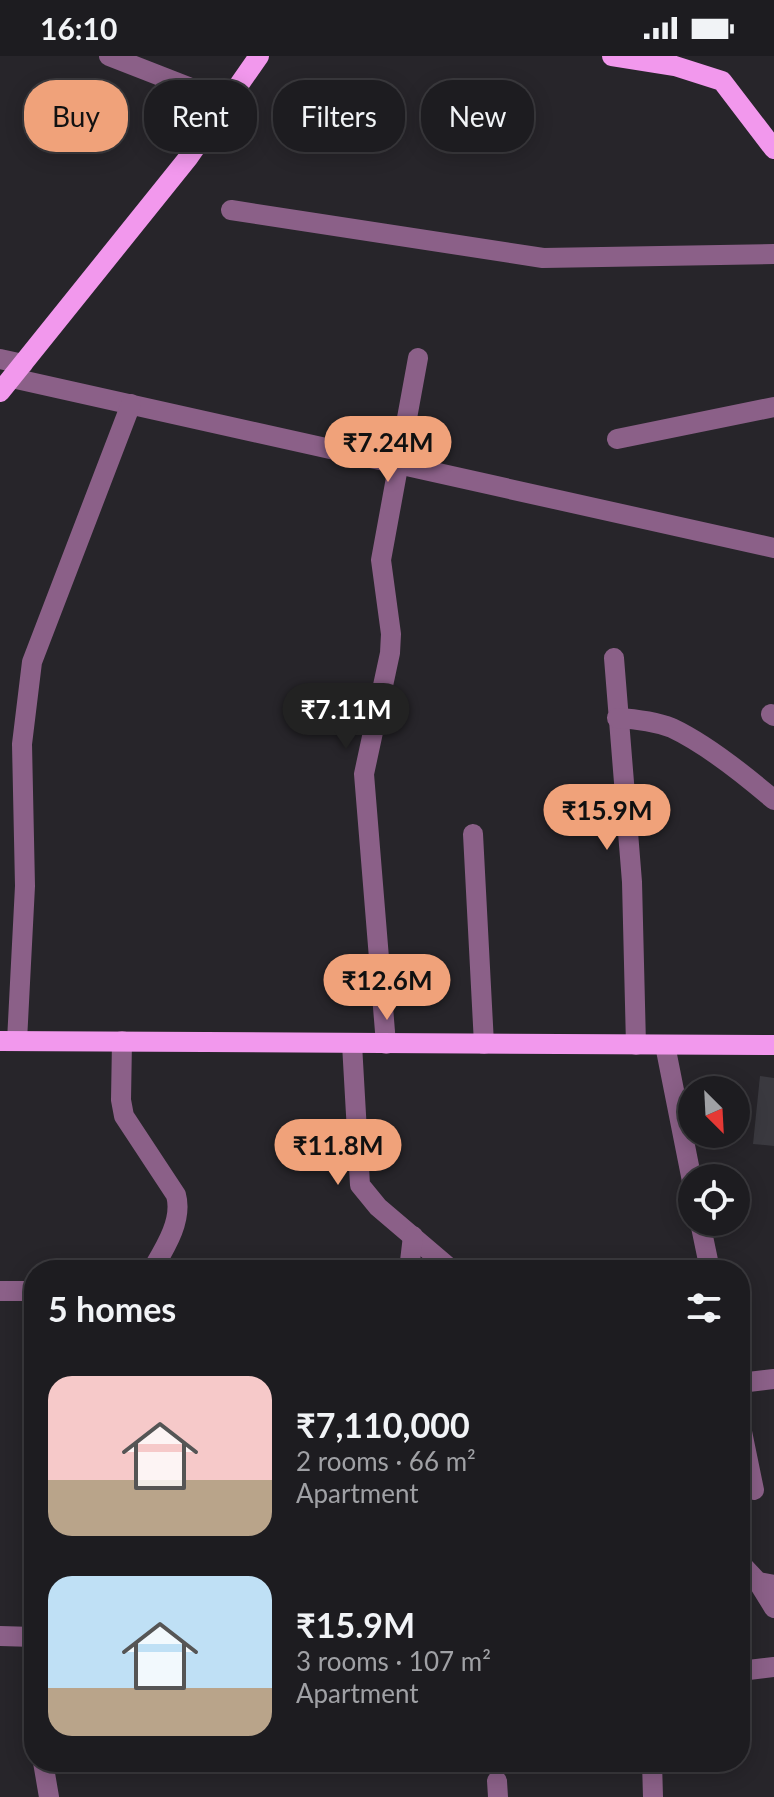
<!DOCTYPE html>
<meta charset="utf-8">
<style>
:root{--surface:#1d1c20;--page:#2a292d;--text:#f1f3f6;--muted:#a0a1a5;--line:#3b3a3e;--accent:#f0a27a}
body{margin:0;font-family:Lato,sans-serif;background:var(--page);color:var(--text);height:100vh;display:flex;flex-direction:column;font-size:30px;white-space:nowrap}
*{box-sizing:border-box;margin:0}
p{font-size:26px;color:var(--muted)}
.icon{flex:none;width:44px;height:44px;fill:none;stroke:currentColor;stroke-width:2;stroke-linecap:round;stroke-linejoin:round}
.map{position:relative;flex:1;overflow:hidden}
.side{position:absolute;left:24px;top:1204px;width:726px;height:512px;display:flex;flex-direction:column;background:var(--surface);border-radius:32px;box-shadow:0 4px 20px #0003,0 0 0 2px var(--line)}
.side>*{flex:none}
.banner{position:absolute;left:24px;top:24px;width:726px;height:72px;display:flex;gap:16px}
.needle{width:52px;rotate:156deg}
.fabs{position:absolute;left:678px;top:1020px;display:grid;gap:16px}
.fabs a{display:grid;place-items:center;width:72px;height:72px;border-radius:50%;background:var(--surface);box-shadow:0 4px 20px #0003,0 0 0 2px var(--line);font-size:40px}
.price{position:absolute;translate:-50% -68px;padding:0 18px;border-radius:28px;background:var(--accent);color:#111;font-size:26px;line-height:52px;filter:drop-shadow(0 2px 4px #0008)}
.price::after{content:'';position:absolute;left:50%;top:48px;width:24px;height:18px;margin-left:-12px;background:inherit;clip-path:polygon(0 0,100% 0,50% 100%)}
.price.current{background:#222;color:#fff}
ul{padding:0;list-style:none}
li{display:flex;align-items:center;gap:24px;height:200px;padding:0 24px}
li span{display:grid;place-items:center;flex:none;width:224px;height:160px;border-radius:24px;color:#555}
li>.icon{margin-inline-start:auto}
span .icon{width:96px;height:96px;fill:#fffc;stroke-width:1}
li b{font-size:34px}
h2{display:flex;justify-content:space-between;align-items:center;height:96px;padding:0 24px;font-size:34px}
.pill{padding:0 28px;border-radius:32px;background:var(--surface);box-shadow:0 4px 20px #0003,0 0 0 2px var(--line);font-size:28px;line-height:72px}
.pill.current{background:var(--accent);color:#111}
.status{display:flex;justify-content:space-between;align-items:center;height:56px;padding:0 40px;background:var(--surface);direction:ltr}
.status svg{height:22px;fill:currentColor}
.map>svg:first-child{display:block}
.building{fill:#3a393f}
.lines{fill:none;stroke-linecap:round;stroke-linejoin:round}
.minor{stroke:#8b6088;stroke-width:20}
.major{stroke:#f298ed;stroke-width:20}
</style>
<div class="status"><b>16:10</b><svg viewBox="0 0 49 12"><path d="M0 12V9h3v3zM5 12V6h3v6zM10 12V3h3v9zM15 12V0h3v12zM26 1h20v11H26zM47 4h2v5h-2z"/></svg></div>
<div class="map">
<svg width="774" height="1741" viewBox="0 0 774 1741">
<rect width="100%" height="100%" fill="#27252a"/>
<!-- building -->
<polygon class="building" points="760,1020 774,1022 774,1090 753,1088"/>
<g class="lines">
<!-- minor -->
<g class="minor">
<polyline points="109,0 227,46"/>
<polyline points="231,154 543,202 774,198"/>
<polyline points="0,303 23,308"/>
<polyline points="12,322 774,492"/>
<polyline points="617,383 774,351"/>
<polyline points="614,602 632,826 636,989"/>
<polyline points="771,658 774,660"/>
<path d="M 617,662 C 636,663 654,665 672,672 C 706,688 746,720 774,744"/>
<polyline points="473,778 484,988"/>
<polyline points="17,985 25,830 22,688 32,606 131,348"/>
<path d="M 122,985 L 121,1044 L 124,1060 L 176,1139 C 183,1164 165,1192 152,1214"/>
<polyline points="352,988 360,1129 378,1151 452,1214"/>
<polyline points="386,988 364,718 390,597 391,578 381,504 418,302"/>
<polyline points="665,989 692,1125"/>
<polyline points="700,1166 710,1214"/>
<polyline points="409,1214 413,1180"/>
<polyline points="0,1235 34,1235"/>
<polyline points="740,1327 774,1323"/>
<polyline points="740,1366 754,1434"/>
<polyline points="740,1507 758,1526 774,1529"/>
<polyline points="758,1526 774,1552"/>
<polyline points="0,1580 34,1581"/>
<polyline points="740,1615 774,1611"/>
<polyline points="43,1706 49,1741"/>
<polyline points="652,1706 653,1741"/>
<polyline points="497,1725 498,1741"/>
</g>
<!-- major -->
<g class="major">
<polyline points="612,0 675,10 722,25 774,93"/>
<polyline points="0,336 188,102 259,0"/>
<polyline points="0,985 774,989"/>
</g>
</g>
</svg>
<div class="fabs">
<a><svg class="needle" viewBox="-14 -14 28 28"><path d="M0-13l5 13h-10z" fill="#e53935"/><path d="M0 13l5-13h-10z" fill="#a0a1a5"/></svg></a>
<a><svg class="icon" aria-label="locate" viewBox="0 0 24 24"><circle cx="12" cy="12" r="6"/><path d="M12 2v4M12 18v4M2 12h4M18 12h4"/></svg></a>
</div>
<b class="price" style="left:388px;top:428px">₹7.24M</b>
<b class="price current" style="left:346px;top:695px">₹7.11M</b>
<b class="price" style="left:607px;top:796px">₹15.9M</b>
<b class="price" style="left:387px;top:966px">₹12.6M</b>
<b class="price" style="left:338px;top:1131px">₹11.8M</b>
<div class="banner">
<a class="pill current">Buy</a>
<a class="pill">Rent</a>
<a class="pill">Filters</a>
<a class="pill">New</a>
</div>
<section class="side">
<h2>5 homes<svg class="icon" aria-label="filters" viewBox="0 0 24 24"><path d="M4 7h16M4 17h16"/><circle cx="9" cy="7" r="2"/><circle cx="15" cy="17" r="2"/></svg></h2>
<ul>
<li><span style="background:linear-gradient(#f6c9c9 65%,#b9a48a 0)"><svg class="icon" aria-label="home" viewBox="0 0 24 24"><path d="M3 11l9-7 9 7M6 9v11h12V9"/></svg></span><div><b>₹7,110,000</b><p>2 rooms · 66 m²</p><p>Apartment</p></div></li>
<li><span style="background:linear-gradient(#bfe0f5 70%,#b9a48a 0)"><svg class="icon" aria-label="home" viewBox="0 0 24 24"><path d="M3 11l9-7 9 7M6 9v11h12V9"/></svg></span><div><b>₹15.9M</b><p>3 rooms · 107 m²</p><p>Apartment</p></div></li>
</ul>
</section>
</div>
